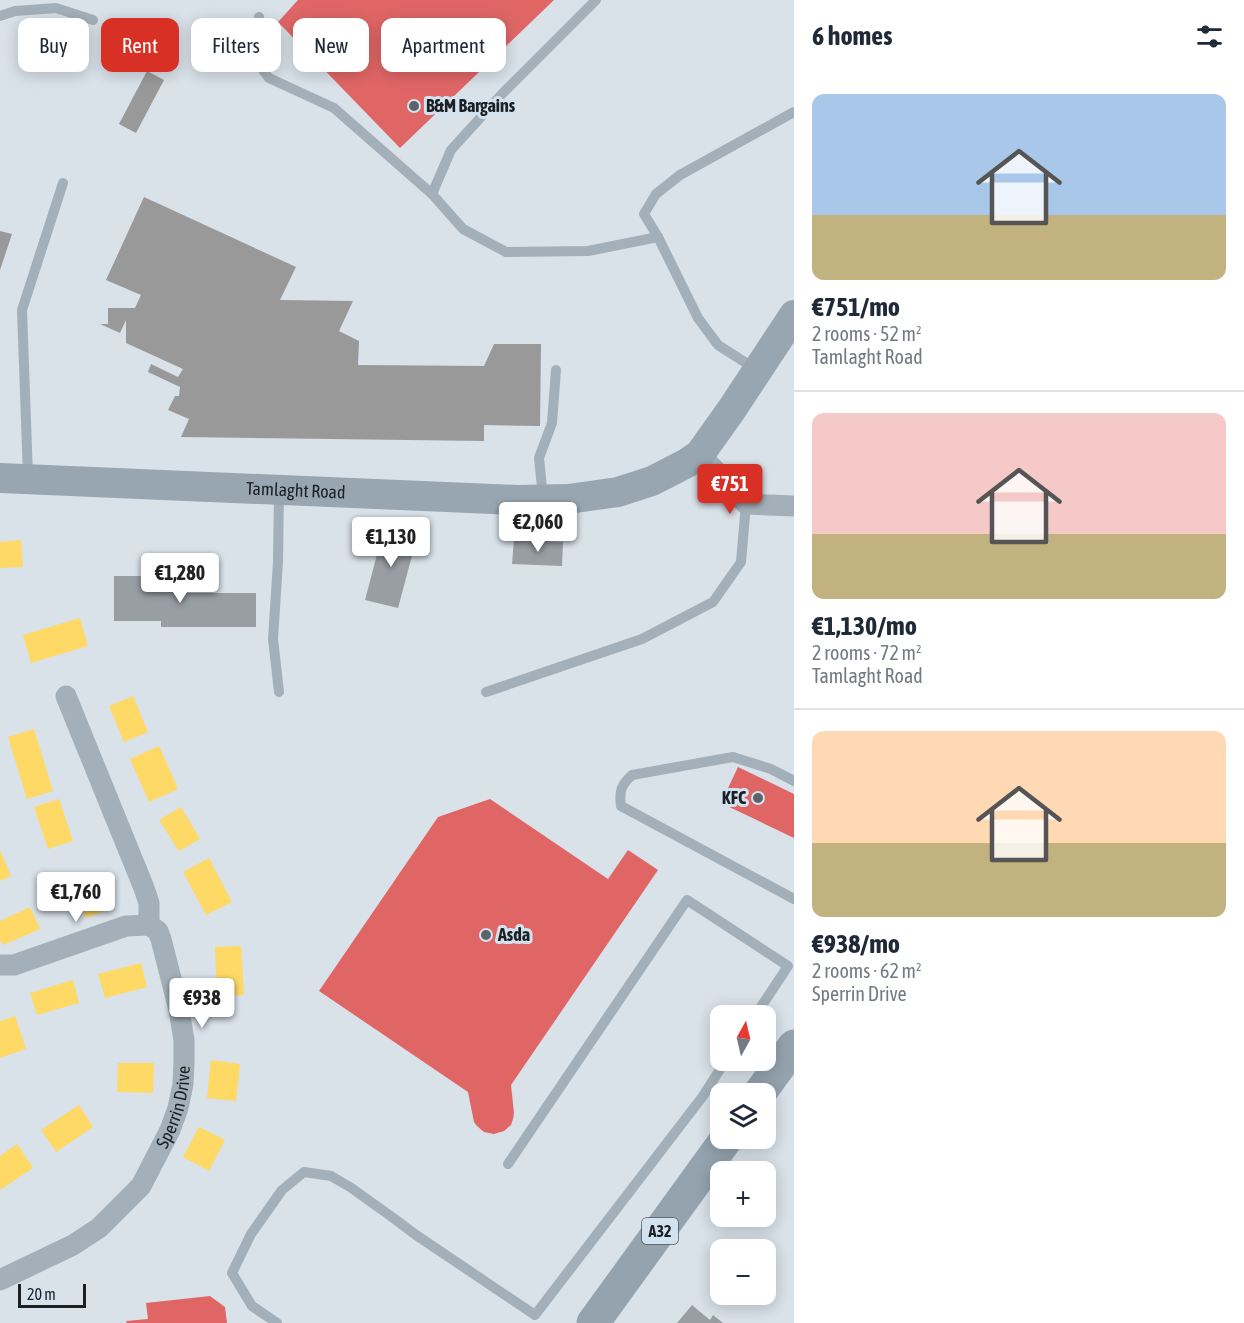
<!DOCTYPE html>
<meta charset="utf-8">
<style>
:root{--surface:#fff;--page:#f6f6f7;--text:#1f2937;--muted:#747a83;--line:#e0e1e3;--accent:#d93025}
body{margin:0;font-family:"Asap Condensed",sans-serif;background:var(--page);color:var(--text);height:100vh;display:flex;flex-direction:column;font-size:22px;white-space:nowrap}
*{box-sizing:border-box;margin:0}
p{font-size:20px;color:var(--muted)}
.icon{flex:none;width:33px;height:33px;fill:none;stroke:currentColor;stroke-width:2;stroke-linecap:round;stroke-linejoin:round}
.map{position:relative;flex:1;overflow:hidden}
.drawer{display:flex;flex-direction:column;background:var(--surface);width:450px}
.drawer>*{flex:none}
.top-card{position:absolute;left:18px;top:18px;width:570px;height:54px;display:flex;gap:12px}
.needle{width:39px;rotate:8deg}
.buttons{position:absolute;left:710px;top:1005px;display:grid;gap:12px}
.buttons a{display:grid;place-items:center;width:66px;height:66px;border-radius:12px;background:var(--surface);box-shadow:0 3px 15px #0003;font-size:30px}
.scale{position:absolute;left:18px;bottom:15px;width:68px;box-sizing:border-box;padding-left:6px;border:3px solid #1a2024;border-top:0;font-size:16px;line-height:21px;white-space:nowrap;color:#1a2024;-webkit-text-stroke:4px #d3e2ef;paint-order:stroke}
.price{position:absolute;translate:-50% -51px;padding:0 14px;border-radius:6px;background:#fff;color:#222;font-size:20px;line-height:39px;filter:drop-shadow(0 2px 3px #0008)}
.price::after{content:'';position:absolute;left:50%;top:36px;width:18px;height:14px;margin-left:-9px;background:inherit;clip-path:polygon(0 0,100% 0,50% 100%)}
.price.selected{background:var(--accent);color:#fff}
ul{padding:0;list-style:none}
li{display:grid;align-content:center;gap:12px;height:318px;padding:0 18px}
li+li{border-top:2px solid var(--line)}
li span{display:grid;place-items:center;height:186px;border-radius:12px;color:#555}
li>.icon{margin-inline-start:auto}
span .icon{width:108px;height:108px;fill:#fffc;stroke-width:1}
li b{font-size:26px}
h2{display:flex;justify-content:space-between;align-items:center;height:72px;padding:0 18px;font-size:26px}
.chip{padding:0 21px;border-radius:12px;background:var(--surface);box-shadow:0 3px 15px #0003;font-size:21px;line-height:54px}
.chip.selected{background:var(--accent);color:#fff}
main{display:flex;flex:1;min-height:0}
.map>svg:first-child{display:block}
.homes{fill:#ffd966}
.shops{fill:#e06666}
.industry{fill:#999}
.building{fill:#999ea4}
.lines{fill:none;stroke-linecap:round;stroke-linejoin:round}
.lane{stroke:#a4b0b9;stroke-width:10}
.street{stroke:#a4b0b9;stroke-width:21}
.secondary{stroke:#98a6b1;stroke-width:30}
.highway{stroke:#94a3ae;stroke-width:33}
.poi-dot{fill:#5d6469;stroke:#d3e2ef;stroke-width:2}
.labels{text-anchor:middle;stroke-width:6;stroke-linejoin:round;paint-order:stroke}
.shield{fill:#d3e2ef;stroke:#525a61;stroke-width:1.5}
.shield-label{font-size:16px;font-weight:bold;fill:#1a2024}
.poi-label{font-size:18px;font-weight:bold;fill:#1a2024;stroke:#d3e2ef;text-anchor:start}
.street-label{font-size:18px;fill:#1a2024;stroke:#d3e2ef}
</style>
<main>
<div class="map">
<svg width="794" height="1323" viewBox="0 0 794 1323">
<rect width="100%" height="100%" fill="#d9e1e9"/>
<!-- homes -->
<g class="homes">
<polygon points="21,540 23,567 0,568 0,542"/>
<polygon points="80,618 88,646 31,663 23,635"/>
<polygon points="133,696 148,732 124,742 109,706"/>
<polygon points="34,729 53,791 27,799 8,737"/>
<polygon points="159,746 178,789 149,802 130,759"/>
<polygon points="59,799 73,841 48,849 34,807"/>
<polygon points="181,807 200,839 179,851 159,820"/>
<polygon points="0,850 11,876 0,881"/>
<polygon points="209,858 232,902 206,915 183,872"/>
<polygon points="100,874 113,908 86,918 72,884"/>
<polygon points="30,907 40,929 3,945 0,940 0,921"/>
<polygon points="241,946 244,995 217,996 215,947"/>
<polygon points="141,963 147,987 105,998 98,974"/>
<polygon points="73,980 79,1003 37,1015 30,993"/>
<polygon points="15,1016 26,1049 0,1058 0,1021"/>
<polygon points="211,1060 240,1064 236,1101 207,1098"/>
<polygon points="118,1063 154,1063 153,1093 117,1092"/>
<polygon points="79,1105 93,1127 56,1152 41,1130"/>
<polygon points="199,1127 225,1140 209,1171 183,1157"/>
<polygon points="17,1144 33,1168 0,1190 0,1156"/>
</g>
<!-- shops -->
<g class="shops">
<polygon points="298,0 554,0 400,148 278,22"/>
<polygon points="738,767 794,794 794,838 721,803"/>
<polygon points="490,799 608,879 628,850 658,870 511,1085 514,1113 513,1119 511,1125 504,1131 494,1134 484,1132 477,1126 474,1122 468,1092 319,991 438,817"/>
<polygon points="210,1296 225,1307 227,1323 127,1323 126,1321 148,1319 146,1303"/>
</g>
<!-- industry -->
<g class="industry">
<polygon points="147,71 164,80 136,133 119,124"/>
<polygon points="144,197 296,267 280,300 353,301 339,331 359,341 358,365 484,366 494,344 541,344 540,426 484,425 484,441 181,437 189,419 168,410 175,396 179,396 180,387 148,372 151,364 178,377 183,369 126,343 126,320 120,333 100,324 108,324 108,308 135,308 141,295 106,280"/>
<polygon points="0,231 12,234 0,270"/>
</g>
<!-- building -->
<g class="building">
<polygon points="384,528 417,537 398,608 365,600"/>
<polygon points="514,539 563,542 562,566 512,564"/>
<polygon points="114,576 178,576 178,593 256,593 256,627 161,627 161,621 114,621"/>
<polygon points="692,1305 710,1320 713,1315 723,1323 677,1323"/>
</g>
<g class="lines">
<!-- lane -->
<g class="lane">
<polyline points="596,0 501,95 451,150 432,194 463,229 506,252 588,251 658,237"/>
<polyline points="0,16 15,11 56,8 93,20"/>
<polyline points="259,17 251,54 269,78 334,108 432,194"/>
<polyline points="757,370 718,345 698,318 658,237 644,214 656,194 680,175 794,112"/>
<polyline points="28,476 22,310 63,183"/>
<polyline points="279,491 278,562 273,639 279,692"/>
<polyline points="543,497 539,458 552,423 556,370"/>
<polyline points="486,692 642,639 713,602 741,562 746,504"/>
<path d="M 794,781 L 771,769 L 733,757 L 632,775 C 621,785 619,791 621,806 L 794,899"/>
<polyline points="508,1164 687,900 788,966 755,1016"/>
<polyline points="277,1323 252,1306 232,1273 251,1234 282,1190 304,1172 331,1176 350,1187 392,1217 416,1235 535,1315 703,1096 726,1060"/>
</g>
<!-- street -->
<g class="street">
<polyline points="700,454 746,504 794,506"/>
<polyline points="0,965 14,965 126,926 149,925"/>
<path id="s1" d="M 0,1280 L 73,1245 L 99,1228 L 141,1186 L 170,1130 L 178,1108 L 183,1084 L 184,1062 L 184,1040 L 179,1010 L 161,939 L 158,931 L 149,925 L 149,903 L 144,888 L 66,696"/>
</g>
<!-- secondary -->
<path class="secondary" id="s2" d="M 0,478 L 517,500 L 568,499 L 618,492 L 652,481 L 687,463 L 700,454 L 732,409 L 794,315"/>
<!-- highway -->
<g class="highway">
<polyline points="759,1094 794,1046"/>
<polyline points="593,1323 727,1138"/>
</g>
</g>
<!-- markers -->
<g class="poi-dot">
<circle cx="414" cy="106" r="6"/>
<circle cx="758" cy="798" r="6"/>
<circle cx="486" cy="935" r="6"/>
</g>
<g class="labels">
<!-- shield labels -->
<rect class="shield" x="642" y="1218" width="36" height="26" rx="4.5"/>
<g class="shield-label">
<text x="660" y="1237">A32</text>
</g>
<!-- poi labels -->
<g class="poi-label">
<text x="426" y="112">B&amp;M Bargains</text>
<text x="746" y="804" text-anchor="end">KFC</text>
<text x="498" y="941">Asda</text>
</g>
<!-- street labels -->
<g class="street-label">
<text dy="6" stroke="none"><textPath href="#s2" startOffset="296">Tamlaght Road</textPath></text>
<text dy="6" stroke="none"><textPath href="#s1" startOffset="258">Sperrin Drive</textPath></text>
</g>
</g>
</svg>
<div class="buttons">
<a><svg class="needle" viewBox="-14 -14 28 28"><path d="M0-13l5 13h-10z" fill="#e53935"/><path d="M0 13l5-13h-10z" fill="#747a83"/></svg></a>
<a><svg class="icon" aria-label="layers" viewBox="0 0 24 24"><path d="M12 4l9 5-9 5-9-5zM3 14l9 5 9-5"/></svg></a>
<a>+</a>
<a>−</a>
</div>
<div class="scale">20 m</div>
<b class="price selected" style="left:730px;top:515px">€751</b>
<b class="price" style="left:538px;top:553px">€2,060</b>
<b class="price" style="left:391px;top:568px">€1,130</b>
<b class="price" style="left:180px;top:604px">€1,280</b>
<b class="price" style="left:76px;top:923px">€1,760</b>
<b class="price" style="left:202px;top:1029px">€938</b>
<div class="top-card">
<a class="chip">Buy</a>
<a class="chip selected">Rent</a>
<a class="chip">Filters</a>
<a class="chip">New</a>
<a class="chip">Apartment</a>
</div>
</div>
<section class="drawer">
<h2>6 homes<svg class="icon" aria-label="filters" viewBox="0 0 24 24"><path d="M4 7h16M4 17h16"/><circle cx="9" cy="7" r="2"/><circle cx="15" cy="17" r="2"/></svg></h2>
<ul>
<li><span style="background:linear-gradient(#a9c7e8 65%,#c2b280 0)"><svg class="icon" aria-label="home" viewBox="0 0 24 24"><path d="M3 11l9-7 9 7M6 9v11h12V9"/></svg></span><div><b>€751/mo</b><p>2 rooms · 52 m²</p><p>Tamlaght Road</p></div></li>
<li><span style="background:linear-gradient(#f6c9c9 65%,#c2b280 0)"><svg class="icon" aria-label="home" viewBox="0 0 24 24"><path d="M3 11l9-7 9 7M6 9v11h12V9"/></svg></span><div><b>€1,130/mo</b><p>2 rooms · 72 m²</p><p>Tamlaght Road</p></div></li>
<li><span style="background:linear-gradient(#ffd9b3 60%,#c2b280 0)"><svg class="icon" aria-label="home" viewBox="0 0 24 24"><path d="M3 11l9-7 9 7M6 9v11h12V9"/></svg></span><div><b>€938/mo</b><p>2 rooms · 62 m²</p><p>Sperrin Drive</p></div></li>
</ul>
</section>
</main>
